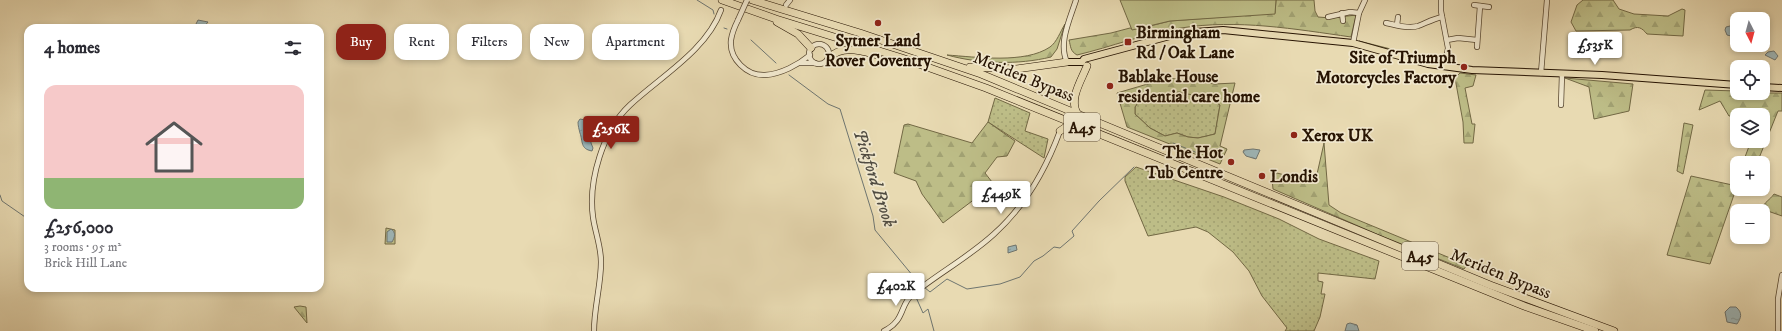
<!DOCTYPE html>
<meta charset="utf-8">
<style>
:root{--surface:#fff;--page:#f2f2f3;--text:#2b2b33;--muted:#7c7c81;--accent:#8f2418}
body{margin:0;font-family:"IM FELL DW Pica",serif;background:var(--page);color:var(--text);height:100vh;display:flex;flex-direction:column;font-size:15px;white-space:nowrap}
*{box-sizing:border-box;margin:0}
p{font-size:13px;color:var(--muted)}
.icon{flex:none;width:22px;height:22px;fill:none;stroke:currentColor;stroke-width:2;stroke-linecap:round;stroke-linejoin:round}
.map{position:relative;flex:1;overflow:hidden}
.side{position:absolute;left:24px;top:24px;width:300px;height:268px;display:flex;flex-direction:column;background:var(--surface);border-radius:12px;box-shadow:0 2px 6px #0003}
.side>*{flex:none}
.banner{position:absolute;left:336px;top:24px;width:380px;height:36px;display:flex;gap:8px}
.needle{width:26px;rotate:174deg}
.buttons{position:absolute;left:1730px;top:12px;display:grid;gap:8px}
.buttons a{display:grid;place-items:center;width:40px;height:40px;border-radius:8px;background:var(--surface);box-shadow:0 2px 6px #0003;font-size:20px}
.price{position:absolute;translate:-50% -34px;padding:0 9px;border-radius:4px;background:#fff;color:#222;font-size:13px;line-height:26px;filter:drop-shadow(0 1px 2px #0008)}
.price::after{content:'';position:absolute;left:50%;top:24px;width:12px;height:9px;margin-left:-6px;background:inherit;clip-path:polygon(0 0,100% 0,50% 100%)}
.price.current{background:var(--accent);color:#fff}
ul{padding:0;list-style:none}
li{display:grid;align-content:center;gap:8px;height:212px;padding:0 20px}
li span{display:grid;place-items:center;height:124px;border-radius:12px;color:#555}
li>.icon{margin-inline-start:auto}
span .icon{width:72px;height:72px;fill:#fffc;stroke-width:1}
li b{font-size:17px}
h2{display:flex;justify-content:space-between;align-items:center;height:48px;padding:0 20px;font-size:17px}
.chip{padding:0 14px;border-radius:12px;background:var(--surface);box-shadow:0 2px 6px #0003;font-size:14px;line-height:36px}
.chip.current{background:var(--accent);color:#fff}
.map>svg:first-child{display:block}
.grass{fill:url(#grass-dots);stroke:#726844}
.forest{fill:url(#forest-firs);stroke:#726844;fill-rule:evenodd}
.green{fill:#bdbd87;stroke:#726844}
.water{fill:url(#water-ripples);stroke:#6e7570}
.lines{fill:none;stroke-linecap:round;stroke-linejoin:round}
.stream{stroke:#6e7570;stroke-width:1}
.minor-casing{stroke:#56452e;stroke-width:6}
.major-casing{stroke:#261302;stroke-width:8}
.highway-casing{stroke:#261302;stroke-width:8}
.minor{stroke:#f0e7cd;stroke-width:4.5}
.major{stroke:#e8dab2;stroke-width:6}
.highway{stroke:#e8dab2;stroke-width:7}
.minor-bridge-casing{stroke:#56452e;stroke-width:6;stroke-linecap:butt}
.minor-bridge{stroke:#f0e7cd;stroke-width:4.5}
.poi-dot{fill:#8f2418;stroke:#f0e7cd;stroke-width:1.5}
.labels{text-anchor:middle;stroke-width:3.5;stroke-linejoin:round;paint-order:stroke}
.shield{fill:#f0e7cd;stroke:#63533f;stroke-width:1}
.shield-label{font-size:16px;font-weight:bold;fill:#261302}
.poi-label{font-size:17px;font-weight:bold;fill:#261302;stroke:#f0e7cd;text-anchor:start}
.street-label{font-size:17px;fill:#261302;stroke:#f0e7cd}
.water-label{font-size:18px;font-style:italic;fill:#504c42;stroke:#f0e7cd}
</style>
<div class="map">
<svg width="1782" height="331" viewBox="0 0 1782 331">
<defs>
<pattern id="grass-dots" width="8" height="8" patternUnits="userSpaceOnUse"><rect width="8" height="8" fill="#bdbd87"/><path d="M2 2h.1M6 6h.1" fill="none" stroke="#a2a273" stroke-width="1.8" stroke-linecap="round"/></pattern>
<pattern id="forest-firs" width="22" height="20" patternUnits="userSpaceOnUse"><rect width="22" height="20" fill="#bdbd87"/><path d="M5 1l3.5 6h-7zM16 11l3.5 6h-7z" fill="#a2a273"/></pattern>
<pattern id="water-ripples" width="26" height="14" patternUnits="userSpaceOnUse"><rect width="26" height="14" fill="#9eb7b9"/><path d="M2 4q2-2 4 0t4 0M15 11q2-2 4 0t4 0" fill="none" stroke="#889c9d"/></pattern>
</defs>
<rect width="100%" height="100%" fill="#e8dab2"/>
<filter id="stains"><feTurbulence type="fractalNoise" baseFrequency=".005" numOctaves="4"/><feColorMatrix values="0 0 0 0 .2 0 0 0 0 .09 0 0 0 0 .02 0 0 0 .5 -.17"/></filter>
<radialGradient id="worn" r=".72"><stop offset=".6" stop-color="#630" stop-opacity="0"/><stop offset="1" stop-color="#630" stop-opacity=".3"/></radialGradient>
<!-- grass -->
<g class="grass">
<polygon points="1359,41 1442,62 1420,59"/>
<polygon points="1179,92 1211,99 1220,105 1215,134 1198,138 1188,137 1177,133 1165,136 1150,128 1135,114 1135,107 1139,101 1146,100 1151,95"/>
<polygon points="995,98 1030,113 1025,131 1048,139 1044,158 988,122"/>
<polygon points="1136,167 1224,197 1279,219 1319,239 1379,261 1375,279 1318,273 1318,281 1323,282 1321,294 1325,294 1320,317 1314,331 1285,331 1287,328 1262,296 1249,271 1233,252 1208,232 1196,227 1148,236 1125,181 1125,177"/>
</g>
<!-- forest -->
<g class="forest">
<path d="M 1276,0 L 1314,0 L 1315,11 L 1318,17 L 1331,18 L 1356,15 L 1351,37 C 1295,29 1237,19 1181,28 C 1146,33 1111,47 1077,55 C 1070,51 1071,47 1069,40 L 1111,33 L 1130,28 L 1138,29 L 1170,21 L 1275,13 Z"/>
<path d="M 1583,0 L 1613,0 L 1619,9 L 1634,14 L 1668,16 L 1682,9 L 1685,10 L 1683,36 L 1647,34 C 1642,28 1638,25 1630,30 L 1576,31 L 1571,22 L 1577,5 Z"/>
<path d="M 1065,24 L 1057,49 L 1051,57 C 1018,65 980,64 947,55 C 976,57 1025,64 1050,47 C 1057,42 1060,32 1065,24 Z"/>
<polygon points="1460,73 1476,75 1473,86 1465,88 1472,124 1475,124 1473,143 1464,143 1463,122 1455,78"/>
<path d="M 1168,78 L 1215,84 L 1235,83 L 1220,146 L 1227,149 L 1220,164 L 1127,127 L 1117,93 ZM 1179,92 L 1211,99 L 1220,105 L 1215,134 L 1198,138 L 1188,137 L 1177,133 L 1165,136 L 1150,128 L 1135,114 L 1135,107 L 1139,101 L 1146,100 L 1151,95 Z"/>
<polygon points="1565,78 1633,84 1629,111 1594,119 1589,87"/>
<polygon points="1705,90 1737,91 1737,93 1782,93 1782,111 1778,111 1757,163 1740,163 1745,157 1751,141 1763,141 1763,115 1737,115 1737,124 1734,116 1729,116 1720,101 1699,110"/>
<polygon points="988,122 1015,141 1007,156 997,157 985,173 992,182 988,189 943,223 922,194 916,181 894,173 904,125 908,124 972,143"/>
<polygon points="1684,123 1693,125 1683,174 1677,171"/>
<polygon points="1324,143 1329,205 1341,213 1467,265 1464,269 1379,235 1273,189 1272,179 1277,173 1315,183"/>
<polygon points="1691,176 1737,186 1710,264 1667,255"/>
<path d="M 1774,194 L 1782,197 L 1782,216 L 1762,209 C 1764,202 1770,200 1774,194 Z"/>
<polygon points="386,228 395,230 395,244 385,244"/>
<polygon points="300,306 306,307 307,323 294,307"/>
</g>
<!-- green -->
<polygon class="green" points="1120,0 1276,0 1275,14 1170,21 1132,30"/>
<!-- water -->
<g class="water">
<polygon points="198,20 208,22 203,28 194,28"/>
<polygon points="1734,25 1737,26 1736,32 1731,36 1727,35 1725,30 1726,27"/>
<polygon points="1774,51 1778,56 1775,60 1765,55 1768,52"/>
<path d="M 580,119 L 585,120 L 590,128 L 591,143 L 593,148 L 592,151 C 580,149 583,141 580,133 C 579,129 578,126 578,122 Z"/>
<polygon points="1253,149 1260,150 1256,159 1246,156 1243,152 1244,150"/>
<path d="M 391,229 C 396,232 395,237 392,242 L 387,242 L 387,232 Z"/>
<polygon points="1016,245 1017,250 1008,253 1008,247"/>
<path d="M 1730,307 L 1736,307 C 1743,313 1741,318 1737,324 L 1727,322 L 1725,312 Z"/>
<polygon points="1350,323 1357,325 1359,331 1345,331 1347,324"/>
</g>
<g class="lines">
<!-- stream -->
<g class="stream">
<polyline points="697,0 713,10 714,14"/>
<polyline points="724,28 727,29"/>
<polyline points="751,40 776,63"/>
<polyline points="789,75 828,104 840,109 873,216 875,230 913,276 918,275 921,282 913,288 914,292"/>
<polyline points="1173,143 1200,154 1220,148"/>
<polyline points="0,195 2,201 28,219"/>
<polyline points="924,287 930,292 947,279 967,289 1000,284 1020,277 1034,261 1043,256 1054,247 1060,248 1074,236 1072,231 1099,201 1134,167"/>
<polyline points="915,295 923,313 928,309 934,331"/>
</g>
<defs>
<g id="minor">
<polyline points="1441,0 1441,11 1448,48 1445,67"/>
<polyline points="786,5 790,0"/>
<polyline points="1474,5 1489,7"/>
<polyline points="1342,13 1343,21"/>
<polyline points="1328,17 1350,12 1359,13"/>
<path d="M 738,20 C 735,26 732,33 731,40 C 729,59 747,76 765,75 C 781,74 798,65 810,55"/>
<path d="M 1386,23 C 1396,25 1408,29 1418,26 C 1426,23 1433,19 1442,17"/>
<polyline points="1397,25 1398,17"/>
<polyline points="1447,40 1458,38 1477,40"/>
<polyline points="1353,43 1359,13 1365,0"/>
<circle cx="819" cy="54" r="10"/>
<polyline points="1477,47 1480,6"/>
<path d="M 1067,62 C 1058,43 1070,19 1076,0"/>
<polyline points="800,63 815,63"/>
<polyline points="1541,73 1547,0"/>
<polyline points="1561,105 1562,74"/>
<path d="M 594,331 C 594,308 601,285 601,262 C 601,246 595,232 593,217 C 588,181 603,130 630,105 C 660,77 707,50 721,10"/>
<path d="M 884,331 C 906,320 899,305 913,294 C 939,273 969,257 994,234 C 1024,207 1046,169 1060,131"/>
<polyline points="1778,331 1778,299 1782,275"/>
</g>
<g id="major">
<polyline points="1067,62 1082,62"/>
<polyline points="1082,62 1084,59 1181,33 1223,30 1353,43 1428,64 1472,70 1602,75 1737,85"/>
<polyline points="1763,87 1782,88"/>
</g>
<g id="highway">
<polyline points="722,0 776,19 902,58 986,88 1524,306 1595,331"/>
<polyline points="752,0 860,33 981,74 1490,285 1614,331"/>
<polyline points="777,22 798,34 811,48"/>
<path d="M 829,58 C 842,44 862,51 878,55"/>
<polyline points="970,67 1016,69 1067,62"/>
<path d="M 1077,113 C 1069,99 1081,81 1087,66"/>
<polyline points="1060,131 1069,125 1074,125"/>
</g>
</defs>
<!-- minor casing -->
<use href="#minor" class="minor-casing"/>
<!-- major casing -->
<use href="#major" class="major-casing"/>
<!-- highway casing -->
<use href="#highway" class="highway-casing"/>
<!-- minor -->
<use href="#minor" class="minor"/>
<!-- major -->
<use href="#major" class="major"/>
<!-- highway -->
<use href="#highway" class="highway"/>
<defs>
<polyline id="minor-bridge" points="738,20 747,0"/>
</defs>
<!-- minor-bridge casing -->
<use href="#minor-bridge" class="minor-bridge-casing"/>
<!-- minor-bridge -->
<use href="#minor-bridge" class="minor-bridge"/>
</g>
<!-- markers -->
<g class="poi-dot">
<circle cx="878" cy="23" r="4"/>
<rect x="1124" y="38" width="8" height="8" rx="2"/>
<circle cx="1464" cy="67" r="4"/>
<circle cx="1110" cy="86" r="4"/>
<circle cx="1294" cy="135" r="4"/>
<circle cx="1231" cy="162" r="4"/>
<circle cx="1262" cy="176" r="4"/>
</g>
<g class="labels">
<!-- shield labels -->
<g class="shield">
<rect x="1064" y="113" width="36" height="28" rx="3"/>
<rect x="1402" y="242" width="36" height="28" rx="3"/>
</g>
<g class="shield-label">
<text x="1082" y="133">A45</text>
<text x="1420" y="262">A45</text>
</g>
<!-- poi labels -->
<g class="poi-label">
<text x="1136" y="38">Birmingham<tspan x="1136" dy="20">Rd / Oak Lane</tspan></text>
<text x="878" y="46" text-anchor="middle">Sytner Land<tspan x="878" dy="20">Rover Coventry</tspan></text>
<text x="1456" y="63" text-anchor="end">Site of Triumph<tspan x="1456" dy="20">Motorcycles Factory</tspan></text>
<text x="1118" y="82">Bablake House<tspan x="1118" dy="20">residential care home</tspan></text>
<text x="1302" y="141">Xerox UK</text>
<text x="1223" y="158" text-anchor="end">The Hot<tspan x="1223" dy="20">Tub Centre</tspan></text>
<text x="1270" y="182">Londis</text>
</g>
<!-- street labels -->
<g class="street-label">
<text transform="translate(1024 76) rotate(22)" y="6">Meriden Bypass</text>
<text transform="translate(1501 273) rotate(22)" y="6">Meriden Bypass</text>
</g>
<!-- water labels -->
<g class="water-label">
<text transform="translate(875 178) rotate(72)" y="6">Pickford Brook</text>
</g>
</g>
<rect width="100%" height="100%" filter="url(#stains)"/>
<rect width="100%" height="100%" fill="url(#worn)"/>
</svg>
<div class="buttons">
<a><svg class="needle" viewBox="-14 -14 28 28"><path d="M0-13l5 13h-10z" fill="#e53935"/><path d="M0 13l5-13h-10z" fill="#7c7c81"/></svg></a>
<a><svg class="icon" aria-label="locate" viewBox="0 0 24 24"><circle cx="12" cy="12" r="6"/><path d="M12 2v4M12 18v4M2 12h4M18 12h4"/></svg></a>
<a><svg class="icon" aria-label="layers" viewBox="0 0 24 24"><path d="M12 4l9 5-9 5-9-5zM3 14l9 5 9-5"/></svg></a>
<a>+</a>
<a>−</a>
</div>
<b class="price" style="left:1595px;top:66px">£535K</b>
<b class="price current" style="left:611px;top:150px">£256K</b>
<b class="price" style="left:1001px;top:215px">£449K</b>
<b class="price" style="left:896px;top:307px">£402K</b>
<div class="banner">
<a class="chip current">Buy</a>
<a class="chip">Rent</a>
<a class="chip">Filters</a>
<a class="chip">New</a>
<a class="chip">Apartment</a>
</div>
<section class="side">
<h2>4 homes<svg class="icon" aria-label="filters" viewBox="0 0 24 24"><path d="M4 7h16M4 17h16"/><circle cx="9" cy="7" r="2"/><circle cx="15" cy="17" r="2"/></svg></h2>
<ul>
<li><span style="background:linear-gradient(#f6c9c9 75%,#8fb573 0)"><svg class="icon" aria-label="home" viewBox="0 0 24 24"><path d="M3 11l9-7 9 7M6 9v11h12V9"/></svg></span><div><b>£256,000</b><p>3 rooms · 95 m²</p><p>Brick Hill Lane</p></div></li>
</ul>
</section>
</div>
